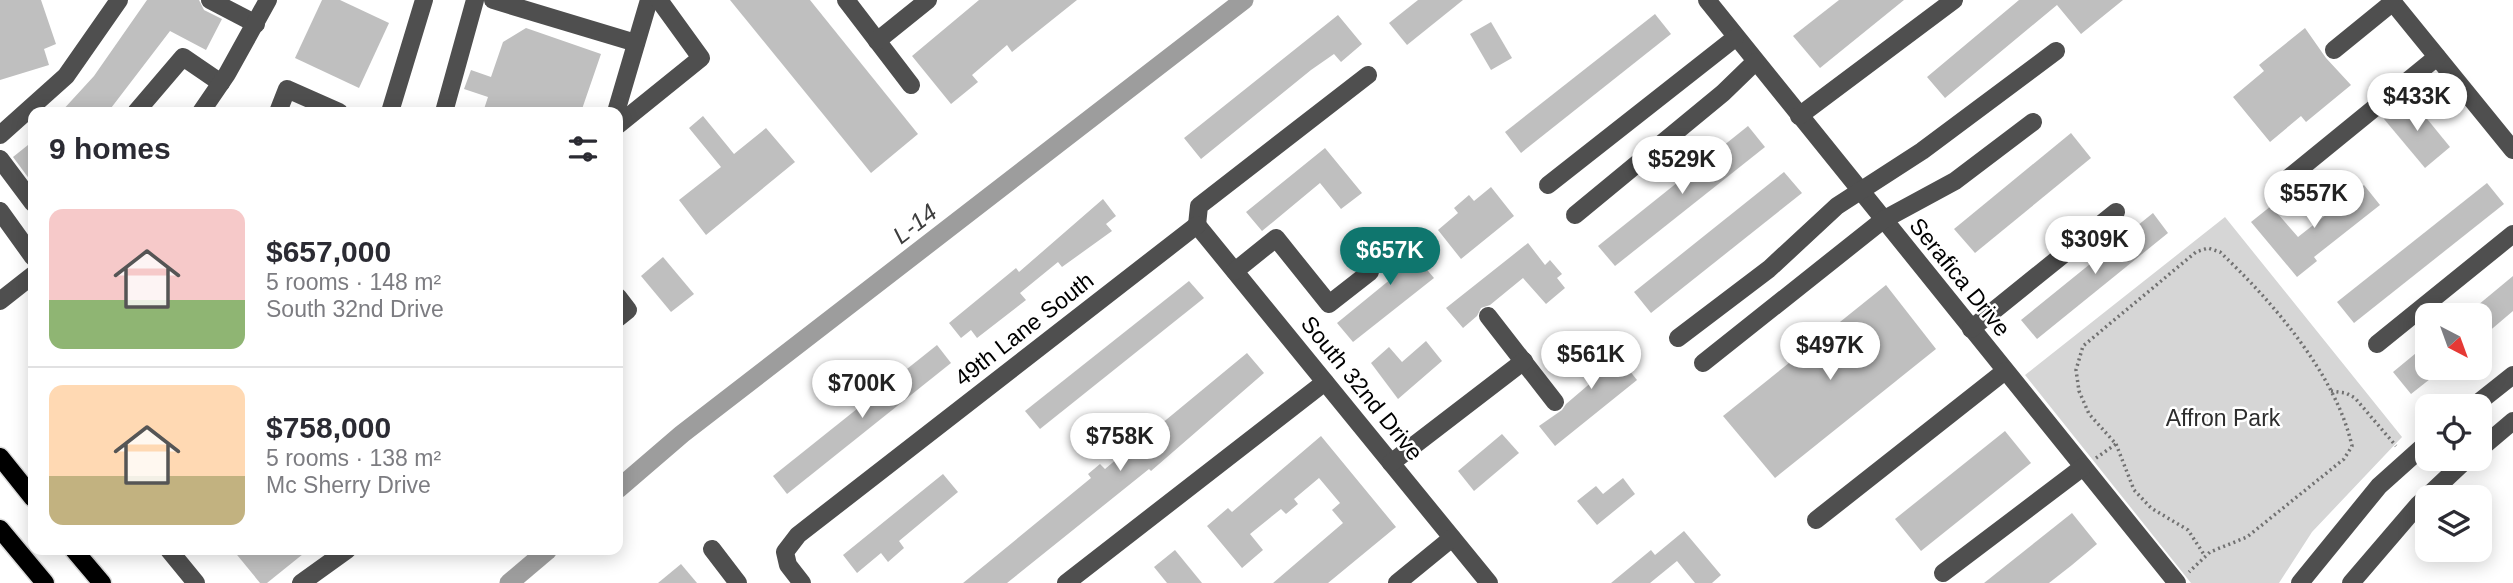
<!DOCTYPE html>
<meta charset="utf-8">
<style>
:root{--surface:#fff;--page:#f7f7f7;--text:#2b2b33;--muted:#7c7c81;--line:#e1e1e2;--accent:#0f766e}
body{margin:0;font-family:Arial,sans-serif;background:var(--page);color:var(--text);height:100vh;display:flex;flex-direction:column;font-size:26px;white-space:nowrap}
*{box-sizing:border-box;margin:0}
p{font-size:23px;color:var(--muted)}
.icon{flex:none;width:38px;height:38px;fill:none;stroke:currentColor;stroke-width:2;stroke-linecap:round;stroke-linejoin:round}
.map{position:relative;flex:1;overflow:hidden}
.details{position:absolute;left:28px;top:107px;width:595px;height:448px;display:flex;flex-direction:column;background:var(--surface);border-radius:14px;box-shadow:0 4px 18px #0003}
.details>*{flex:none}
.needle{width:46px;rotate:139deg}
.fabs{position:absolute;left:2415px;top:303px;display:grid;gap:14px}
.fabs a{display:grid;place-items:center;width:77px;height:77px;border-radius:14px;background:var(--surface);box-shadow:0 4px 18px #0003;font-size:35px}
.price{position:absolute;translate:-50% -60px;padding:0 16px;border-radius:24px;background:#fff;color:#222;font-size:23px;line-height:46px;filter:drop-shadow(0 2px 4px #0008)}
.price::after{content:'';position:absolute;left:50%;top:42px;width:21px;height:16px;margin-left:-10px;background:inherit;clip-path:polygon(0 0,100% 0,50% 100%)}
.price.selected{background:var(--accent);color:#fff}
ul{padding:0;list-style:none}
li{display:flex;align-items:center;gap:21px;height:175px;padding:0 21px}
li+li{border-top:2px solid var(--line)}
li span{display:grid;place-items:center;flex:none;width:196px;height:140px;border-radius:14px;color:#555}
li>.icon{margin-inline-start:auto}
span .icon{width:84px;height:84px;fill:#fffc;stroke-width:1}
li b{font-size:30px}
h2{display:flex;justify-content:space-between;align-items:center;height:84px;padding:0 21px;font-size:30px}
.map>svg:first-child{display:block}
.green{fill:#d6d6d6}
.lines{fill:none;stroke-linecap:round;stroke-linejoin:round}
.canal{stroke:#9d9d9d;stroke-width:19}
.building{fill:#bfbfbf}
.major-casing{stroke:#dbdbdb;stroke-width:21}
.path{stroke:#717171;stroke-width:3.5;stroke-dasharray:2 3.5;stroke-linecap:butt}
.minor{stroke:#4f4f4f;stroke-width:18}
.major{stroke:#000;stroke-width:18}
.labels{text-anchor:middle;stroke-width:5;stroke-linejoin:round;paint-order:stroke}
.street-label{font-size:23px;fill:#000;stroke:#fff}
.park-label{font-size:23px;fill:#2d2d2d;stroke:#fff}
.water-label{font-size:24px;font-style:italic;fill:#3e3e3e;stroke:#fff}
</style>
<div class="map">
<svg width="2513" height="583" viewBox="0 0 2513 583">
<rect width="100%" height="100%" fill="#fff"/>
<!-- green -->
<polygon class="green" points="2225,217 2402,437 2312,532 2279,583 2191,583 2025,375"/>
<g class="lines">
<!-- canal -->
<g class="canal">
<polyline points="618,489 682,434 1244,0"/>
<polyline points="509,583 548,550"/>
</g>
</g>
<!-- building -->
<g class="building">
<polygon points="0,0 41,0 56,44 44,49 49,65 0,80"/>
<polygon points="147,0 199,0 204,10 222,19 206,50 170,31 108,112 61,112 94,76"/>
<polygon points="322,0 340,0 389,23 359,88 295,58"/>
<polygon points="730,0 810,0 918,134 871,173"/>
<polygon points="979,0 1077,0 1012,52 1007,45 972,75 978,82 951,104 912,56"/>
<polygon points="1418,0 1463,0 1407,45 1389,23"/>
<polygon points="1839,0 1904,0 1820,68 1793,36"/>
<polygon points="2019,0 2123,0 2081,34 2057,5 1945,98 1927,77"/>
<polygon points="1655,14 1671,34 1521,153 1505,132"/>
<polygon points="1338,15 1362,44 1341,62 1334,54 1311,70 1201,159 1184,138"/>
<polygon points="1491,22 1512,58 1491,70 1470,34"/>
<polygon points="526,28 601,54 581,112 483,112 488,97 464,89 471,70 491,77 503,42"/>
<polygon points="2305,28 2326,58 2351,85 2306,122 2301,116 2270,142 2233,97 2264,71 2259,65"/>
<polygon points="2410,98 2450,147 2425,168 2384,119"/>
<polygon points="703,116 734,154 766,128 795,162 706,235 679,200 721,167 689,128"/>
<polygon points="1748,126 1765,147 1615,266 1598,246"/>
<polygon points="2071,133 2091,158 1975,253 1954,229"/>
<polygon points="33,141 33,184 13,157"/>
<polygon points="1325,148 1362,193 1341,209 1320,183 1262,231 1246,212"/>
<polygon points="1784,172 1802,193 1651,313 1634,292"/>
<polygon points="2487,183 2504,204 2354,323 2337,302"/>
<polygon points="2364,185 2380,205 2314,257 2317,261 2297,277 2251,222 2271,206 2298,237"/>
<polygon points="1491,187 1514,216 1461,259 1438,230 1458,213 1454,208 1469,195 1474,201"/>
<polygon points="1103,199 1116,216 1106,224 1112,231 1062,267 1058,262 1020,293 1026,300 977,338 971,330 961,338 949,323 1016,268 1019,272"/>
<polygon points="2153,213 2168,233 2037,339 2021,320"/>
<polygon points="1398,234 1408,246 1413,242 1429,261 1423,265 1434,278 1353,342 1337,323 1397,274 1377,250"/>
<polygon points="1528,243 1545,265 1550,260 1562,274 1557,278 1565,288 1546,304 1523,278 1490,305 1481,308 1477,316 1463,328 1446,308"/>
<polygon points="663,257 694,294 671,312 641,276"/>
<polygon points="2513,276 2513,311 2480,339 2480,315 2466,315"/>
<polygon points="1189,281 1204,298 1040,429 1025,411"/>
<polygon points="1886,285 1936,349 1775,478 1723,416"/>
<polygon points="1601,335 1637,380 1555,446 1539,426 1562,410 1566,404 1600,375 1580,351"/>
<polygon points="1426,341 1442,361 1398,399 1371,363 1389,347 1402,362"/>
<polygon points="2427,344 2427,368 2444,368 2411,394 2393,372"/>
<polygon points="937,345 951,363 787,494 773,476"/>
<polygon points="1247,353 1264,373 1151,471 1149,469 1007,583 963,583 1091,478 1088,474 1100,464 1105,469 1131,447 1127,443 1150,424 1155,429"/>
<polygon points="2005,431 2031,463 1921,551 1895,519"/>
<polygon points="1502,434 1519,453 1474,491 1458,471"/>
<polygon points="1321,436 1396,527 1328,583 1273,583 1343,523 1332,510 1340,503 1319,478 1294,499 1298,504 1286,514 1281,509 1250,534 1263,550 1242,568 1207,526 1228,508 1232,512"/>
<polygon points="943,474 958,492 899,541 904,548 888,562 881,553 857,573 843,555"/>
<polygon points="1623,478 1635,494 1597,525 1577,501 1596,486 1603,494"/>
<polygon points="2072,513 2097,544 2072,565 2049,583 1984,583"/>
<polygon points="1684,531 1721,575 1712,583 1695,583 1677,561 1650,583 1611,583 1651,550 1655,555"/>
<polygon points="233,550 308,550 267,583 260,583"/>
<polygon points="1175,550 1202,583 1167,583 1154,567"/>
<polygon points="681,564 697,583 658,583"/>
</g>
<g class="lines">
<defs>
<g id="major">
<polyline points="0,457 33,498"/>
<polyline points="0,529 45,583"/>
<polyline points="74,550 102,583"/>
</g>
</defs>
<!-- major casing -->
<use href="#major" class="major-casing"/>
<!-- path -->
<g class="path">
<polyline points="2331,391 2346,393 2355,398 2396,446"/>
<polyline points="2116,444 2134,490 2151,508 2188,530 2205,556"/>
<path d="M 2096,458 L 2116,444 L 2089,414 L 2079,391 L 2076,370 L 2083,346 L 2196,252 L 2208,248 L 2220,252 C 2273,302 2336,375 2352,446 L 2344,459 L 2247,537 L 2210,552 L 2189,572"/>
</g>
<!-- minor -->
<g class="minor">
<polyline points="210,0 256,24"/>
<polyline points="493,0 636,43"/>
<polyline points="846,0 911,85"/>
<polyline points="1707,0 2177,583"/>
<polyline points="2391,0 2513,150"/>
<polyline points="877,41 928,0"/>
<polyline points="2334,50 2393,2"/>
<polyline points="136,112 183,57 221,83"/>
<polyline points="201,112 227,74 268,0"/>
<polyline points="278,112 287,89 339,112"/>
<polyline points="390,112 424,0"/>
<polyline points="444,112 475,0"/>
<polyline points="616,112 649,0"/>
<polyline points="1799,116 1954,0"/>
<polyline points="618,125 701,58 659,0"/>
<polyline points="0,135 66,76 119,0"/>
<polyline points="0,159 33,203"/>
<polyline points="2286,180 2437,57"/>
<polyline points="1548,185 1735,38"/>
<polyline points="0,211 33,257"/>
<polyline points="1575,215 1723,93 1755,62"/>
<polyline points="1197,225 1489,583"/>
<polyline points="1197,225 1199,206 1368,75"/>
<polyline points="1235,271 1276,238 1329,304 1370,272"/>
<polyline points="618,297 628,310 618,318"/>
<polyline points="0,301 33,275"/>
<polyline points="1488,316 1555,402"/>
<polyline points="1971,329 2116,212"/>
<polyline points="1678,338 1769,269 1837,206 1922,151 2056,51"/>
<polyline points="2377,344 2513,234"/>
<polyline points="1703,363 1883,220 1955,181 2033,122"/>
<polyline points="2474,406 2513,375"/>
<polyline points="2480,449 2513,421"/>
<polyline points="1391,463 1524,361"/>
<polyline points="1816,520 2005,371"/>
<polyline points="712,549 738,583"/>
<polyline points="169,550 196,583"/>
<polyline points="1943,573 2083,467"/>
<polyline points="301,583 347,550"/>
<polyline points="802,583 788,565 785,552 798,535 1197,225"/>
<polyline points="1066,583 1325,382"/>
<polyline points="1397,583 1452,538"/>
<polyline points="2300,583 2379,486 2427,443"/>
<polyline points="2351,583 2418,505 2468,458"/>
</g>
<!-- major -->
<use href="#major" class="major"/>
</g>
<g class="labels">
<!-- street labels -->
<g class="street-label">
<text transform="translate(1960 277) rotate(51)" y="8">Serafica Drive</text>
<text transform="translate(1024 329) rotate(-38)" y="8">49th Lane South</text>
<text transform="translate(1362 388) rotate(51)" y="8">South 32nd Drive</text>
</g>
<!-- park labels -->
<g class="park-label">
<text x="2223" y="426">Affron Park</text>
</g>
<!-- water labels -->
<g class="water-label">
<text transform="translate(915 224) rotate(-38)" y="8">L-14</text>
</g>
</g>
</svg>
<div class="fabs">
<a><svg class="needle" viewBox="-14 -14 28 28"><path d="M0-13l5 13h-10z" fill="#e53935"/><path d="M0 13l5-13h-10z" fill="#7c7c81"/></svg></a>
<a><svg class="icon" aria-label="locate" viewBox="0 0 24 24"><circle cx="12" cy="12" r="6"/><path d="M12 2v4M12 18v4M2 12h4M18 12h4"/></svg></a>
<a><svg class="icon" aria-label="layers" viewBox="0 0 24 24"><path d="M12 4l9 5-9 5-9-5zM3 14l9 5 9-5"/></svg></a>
</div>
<b class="price" style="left:2417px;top:133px">$433K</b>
<b class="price" style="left:1682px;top:196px">$529K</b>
<b class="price" style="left:2314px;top:230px">$557K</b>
<b class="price" style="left:2095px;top:276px">$309K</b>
<b class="price selected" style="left:1390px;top:287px">$657K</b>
<b class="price" style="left:1830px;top:382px">$497K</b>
<b class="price" style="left:1591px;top:391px">$561K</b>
<b class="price" style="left:862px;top:420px">$700K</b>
<b class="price" style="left:1120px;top:473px">$758K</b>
<section class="details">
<h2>9 homes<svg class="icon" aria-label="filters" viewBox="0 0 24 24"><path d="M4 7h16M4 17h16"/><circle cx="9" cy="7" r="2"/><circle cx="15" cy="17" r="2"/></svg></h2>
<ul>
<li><span style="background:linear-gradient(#f6c9c9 65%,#8fb573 0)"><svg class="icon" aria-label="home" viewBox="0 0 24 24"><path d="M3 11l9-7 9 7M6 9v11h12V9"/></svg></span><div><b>$657,000</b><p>5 rooms · 148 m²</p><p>South 32nd Drive</p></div></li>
<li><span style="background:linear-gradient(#ffd9b3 65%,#c2b280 0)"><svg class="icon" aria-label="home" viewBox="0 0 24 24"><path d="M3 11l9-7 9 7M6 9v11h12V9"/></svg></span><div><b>$758,000</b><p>5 rooms · 138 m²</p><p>Mc Sherry Drive</p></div></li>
</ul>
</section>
</div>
